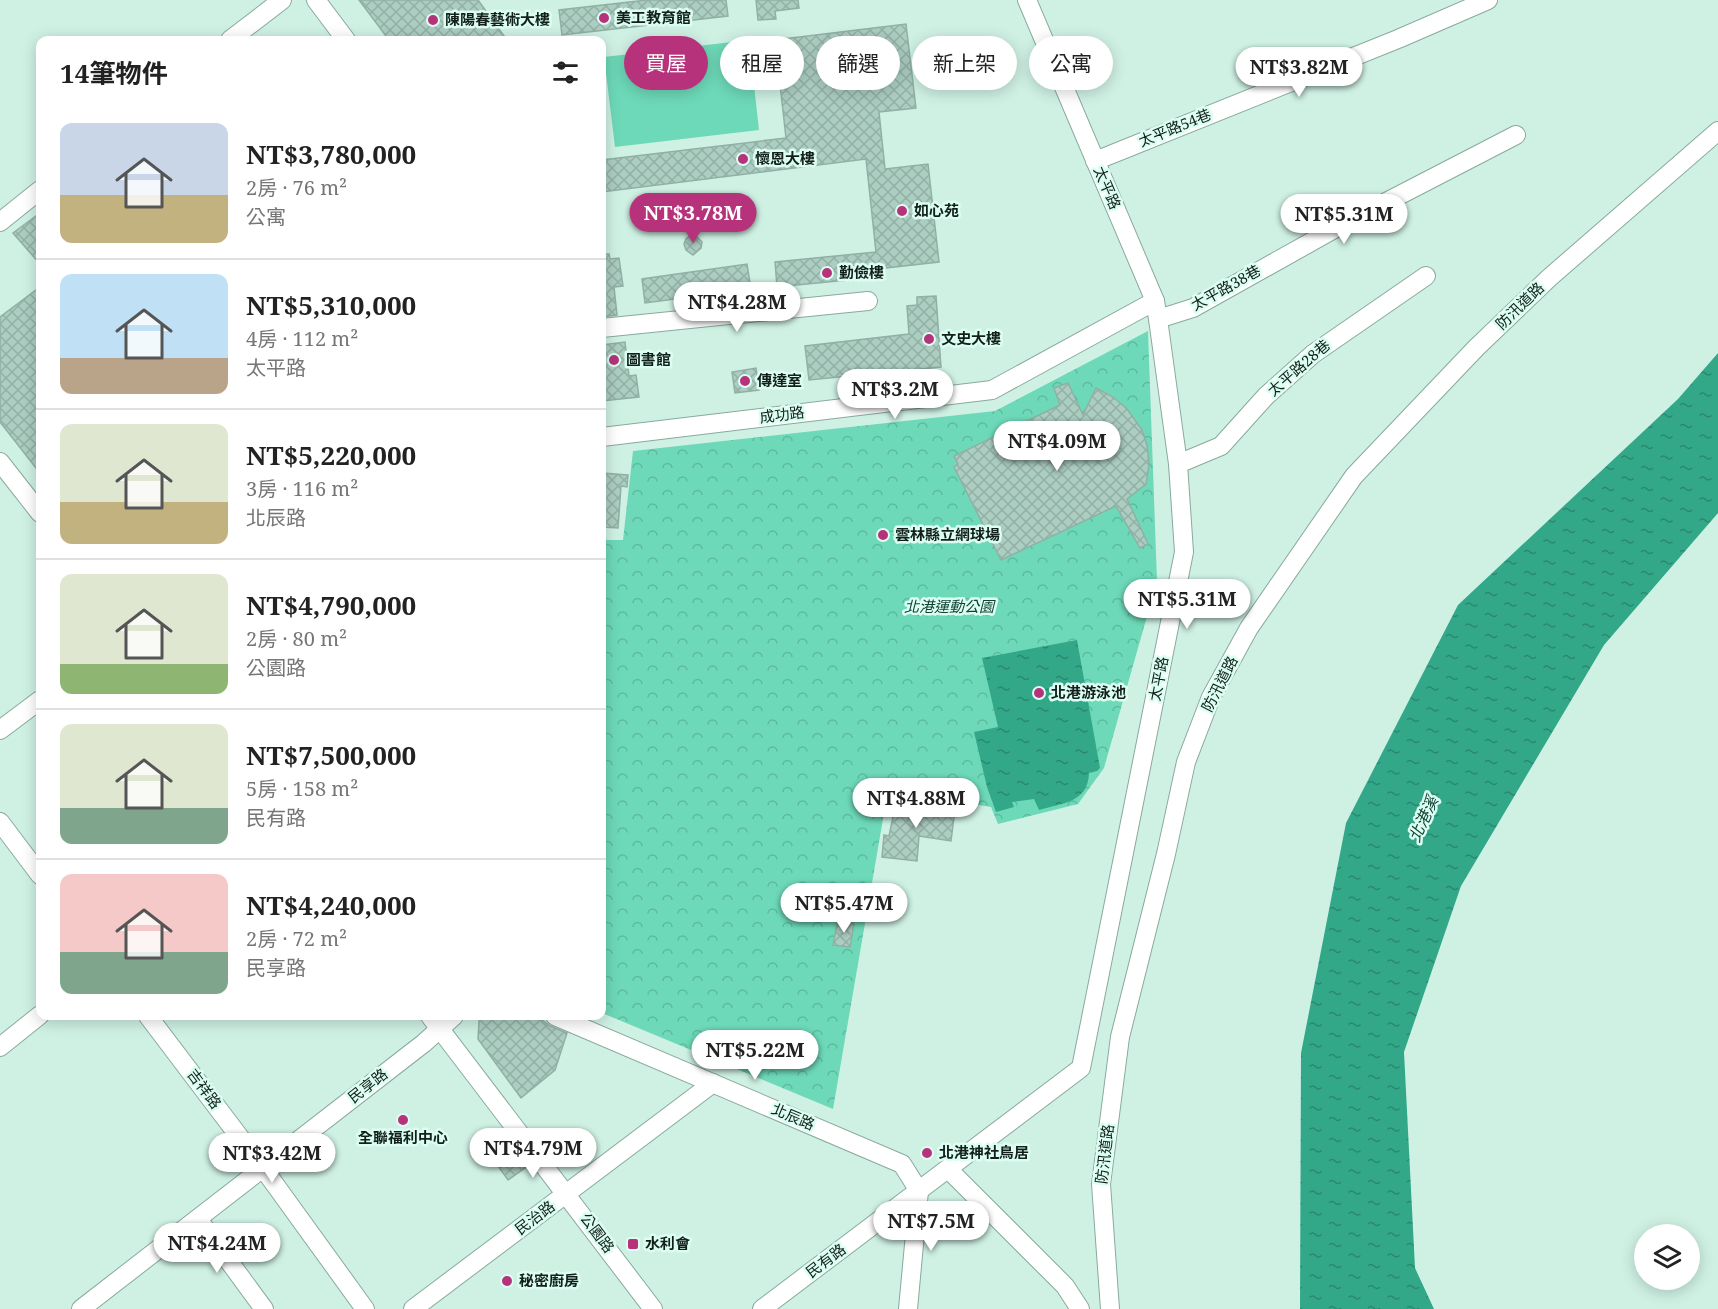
<!DOCTYPE html>
<html lang="zh-TW">
<meta charset="utf-8">
<style>
:root{--surface:#fff;--page:#f6f6f6;--text:#222;--muted:#767676;--line:#e0e0e0;--accent:#b6337b}
body{margin:0;font-family:"Noto Serif","Noto Sans TC",serif;background:var(--page);color:var(--text);height:100vh;display:flex;flex-direction:column;font-size:22px;white-space:nowrap}
*{box-sizing:border-box;margin:0}
p{font-size:20px;color:var(--muted)}
.icon{flex:none;width:33px;height:33px;fill:none;stroke:currentColor;stroke-width:2;stroke-linecap:round;stroke-linejoin:round}
.map{position:relative;flex:1;overflow:hidden}
.details{position:absolute;left:36px;top:36px;width:570px;height:984px;display:flex;flex-direction:column;background:var(--surface);border-radius:12px;box-shadow:0 3px 15px #0003}
.details>*{flex:none}
.banner{position:absolute;left:624px;top:36px;width:570px;height:54px;display:flex;gap:12px}
.controls{position:absolute;left:1634px;top:1224px;display:grid;gap:12px}
.controls a{display:grid;place-items:center;width:66px;height:66px;border-radius:50%;background:var(--surface);box-shadow:0 3px 15px #0003;font-size:30px}
.price{position:absolute;translate:-50% -51px;padding:0 14px;border-radius:21px;background:#fff;color:#222;font-size:20px;line-height:39px;filter:drop-shadow(0 2px 3px #0008)}
.price::after{content:'';position:absolute;left:50%;top:36px;width:18px;height:14px;margin-left:-9px;background:inherit;clip-path:polygon(0 0,100% 0,50% 100%)}
.price.current{background:var(--accent);color:#fff}
ul{padding:0;list-style:none}
li{display:flex;align-items:center;gap:18px;height:150px;padding:0 24px}
li+li{border-top:2px solid var(--line)}
li span{display:grid;place-items:center;flex:none;width:168px;height:120px;border-radius:12px;color:#555}
li>.icon{margin-inline-start:auto}
span .icon{width:72px;height:72px;fill:#fffc;stroke-width:1}
li b{font-size:26px}
h2{display:flex;justify-content:space-between;align-items:center;height:72px;padding:0 24px;font-size:26px}
.pill{padding:0 21px;border-radius:27px;background:var(--surface);box-shadow:0 3px 15px #0003;font-size:21px;line-height:54px}
.pill.current{background:var(--accent);color:#fff}
.map>svg:first-child{display:block}
.green{fill:#6dd9b8}
.forest{fill:url(#forest-crowns)}
.water{fill:url(#water-ripples)}
.building{fill:url(#building-cross-hatch);stroke:#90b0a4;stroke-width:1.5}
.lines{fill:none;stroke-linecap:round;stroke-linejoin:round}
.minor-casing{stroke:#89a99e;stroke-width:20}
.minor{stroke:#fff;stroke-width:18}
.poi-dot{fill:#b6337b;stroke:#dcfef2;stroke-width:2}
.labels{text-anchor:middle;stroke-width:5;stroke-linejoin:round;paint-order:stroke}
.poi-label{font-size:15px;font-weight:bold;fill:#121f1b;stroke:#dcfef2;text-anchor:start}
.street-label{font-size:15px;fill:#121f1b;stroke:#dcfef2}
.park-label{font-size:15px;font-style:italic;fill:#104234;stroke:#dcfef2}
.water-label{font-size:16px;font-style:italic;fill:#0f4033;stroke:#dcfef2}
</style>
<div class="map">
<svg width="1718" height="1309" viewBox="0 0 1718 1309">
<defs>
<pattern id="forest-crowns" width="20" height="18" patternUnits="userSpaceOnUse" patternTransform="scale(1.5)"><rect width="20" height="18" fill="#6dd9b8"/><path d="M2 6a3 3 0 1 1 6 0M12 15a3 3 0 1 1 6 0" fill="none" stroke="#5dba9e"/></pattern>
<pattern id="water-ripples" width="26" height="14" patternUnits="userSpaceOnUse" patternTransform="scale(1.5)"><rect width="26" height="14" fill="#32a889"/><path d="M2 4q2-2 4 0t4 0M15 11q2-2 4 0t4 0" fill="none" stroke="#29886f"/></pattern>
<pattern id="building-cross-hatch" width="8" height="8" patternUnits="userSpaceOnUse" patternTransform="scale(1.5)"><rect width="8" height="8" fill="#accdc1"/><path d="M0 0l8 8M0 8l8-8" fill="none" stroke="#93b0a5"/></pattern>
</defs>
<rect width="100%" height="100%" fill="#cff1e4"/>
<!-- green -->
<polygon class="green" points="749,40 759,130 615,147 604,57"/>
<!-- forest -->
<polygon class="forest" points="1148,331 1157,581 1104,768 1078,804 998,824 991,807 888,790 833,1109 602,1013 602,540 623,540 633,451 995,411"/>
<!-- water -->
<g class="water">
<polygon points="755,294 762,295 768,305 745,308 748,297"/>
<polygon points="1718,353 1718,513 1604,645 1461,886 1404,1052 1415,1268 1434,1309 1300,1309 1301,1053 1346,823 1458,605 1678,399"/>
<path d="M 1077,640 L 1100,768 L 1097,771 L 1089,773 C 1088,803 1062,803 1039,810 L 1034,799 L 1012,802 L 1014,807 L 996,812 L 987,787 L 974,732 L 998,727 L 982,658 Z"/>
</g>
<!-- building -->
<g class="building">
<polygon points="359,0 478,0 507,40 389,40"/>
<polygon points="647,0 726,0 728,16 562,35 559,10"/>
<polygon points="756,0 798,0 799,8 775,11 776,19 758,20"/>
<polygon points="906,24 916,108 879,112 885,169 928,164 939,262 877,269 878,277 777,287 775,262 876,252 866,159 602,192 602,160 786,138 775,40"/>
<polygon points="40,213 40,264 13,233"/>
<polygon points="691,235 696,236 702,242 701,248 693,255 686,250 684,244 686,239"/>
<polygon points="602,254 609,254 610,259 619,258 623,286 614,287 617,315 602,317"/>
<polygon points="747,264 751,289 645,303 642,279"/>
<polygon points="40,287 40,473 0,422 0,317"/>
<polygon points="936,296 941,367 809,380 805,346 909,334 907,306 917,305 917,297"/>
<polygon points="625,342 629,376 636,375 639,397 602,401 602,345"/>
<polygon points="756,368 759,390 735,393 732,372"/>
<polygon points="1068,383 1083,415 1096,388 1113,397 1127,409 1142,430 1147,445 1149,464 1146,484 1127,499 1148,544 1140,548 1116,506 1001,560 954,467 958,464 954,456 1060,405 1054,388"/>
<polygon points="602,473 628,475 627,487 621,486 618,528 602,527"/>
<polygon points="896,802 955,810 951,841 919,836 917,861 882,857 884,835 889,836"/>
<polygon points="838,920 854,923 850,947 833,945"/>
<polygon points="485,1016 537,1016 550,1026 567,1033 555,1070 521,1098 478,1039 479,1021"/>
<polygon points="513,1144 529,1165 508,1180 493,1159"/>
</g>
<g class="lines">
<defs>
<g id="minor">
<polyline points="316,0 346,40"/>
<polyline points="230,40 282,0"/>
<polyline points="1095,161 1398,39 1488,0"/>
<polyline points="0,222 40,190"/>
<polyline points="1158,319 1193,308 1336,228 1516,135"/>
<polyline points="602,328 868,301"/>
<polyline points="602,437 992,390 1155,301"/>
<polyline points="0,462 40,513"/>
<polyline points="1178,464 1221,446 1266,396 1313,354 1426,276"/>
<polyline points="0,730 40,700"/>
<polyline points="0,822 40,875"/>
<polyline points="148,1016 263,1168 365,1309"/>
<polyline points="430,1016 653,1309"/>
<polyline points="555,1016 902,1164 919,1191"/>
<polyline points="0,1047 40,1015"/>
<polyline points="948,1169 1065,1286 1080,1309"/>
<polyline points="198,1219 264,1309"/>
<polyline points="81,1309 424,1043 454,1016"/>
<polyline points="413,1309 713,1083"/>
<polyline points="762,1309 1081,1068 1184,552 1178,464 1158,319 1155,301 1027,0"/>
<polyline points="908,1309 919,1191"/>
<polyline points="1110,1309 1101,1184 1120,1037 1166,854 1186,762 1211,697 1249,628 1354,476 1476,348 1549,278 1718,131"/>
</g>
</defs>
<!-- minor casing -->
<use href="#minor" class="minor-casing"/>
<!-- minor -->
<use href="#minor" class="minor"/>
</g>
<!-- markers -->
<g class="poi-dot">
<circle cx="604" cy="18" r="6"/>
<circle cx="433" cy="20" r="6"/>
<circle cx="743" cy="159" r="6"/>
<circle cx="902" cy="211" r="6"/>
<circle cx="827" cy="273" r="6"/>
<circle cx="929" cy="339" r="6"/>
<circle cx="614" cy="360" r="6"/>
<circle cx="745" cy="381" r="6"/>
<circle cx="883" cy="535" r="6"/>
<circle cx="1039" cy="693" r="6"/>
<circle cx="403" cy="1120" r="6"/>
<circle cx="927" cy="1153" r="6"/>
<rect x="627" y="1238" width="12" height="12" rx="3"/>
<circle cx="507" cy="1281" r="6"/>
</g>
<g class="labels">
<!-- poi labels -->
<g class="poi-label">
<text x="616" y="23">美工教育館</text>
<text x="445" y="25">陳陽春藝術大樓</text>
<text x="755" y="164">懷恩大樓</text>
<text x="914" y="216">如心苑</text>
<text x="839" y="278">勤儉樓</text>
<text x="941" y="344">文史大樓</text>
<text x="626" y="365">圖書館</text>
<text x="757" y="386">傳達室</text>
<text x="895" y="540">雲林縣立網球場</text>
<text x="1051" y="698">北港游泳池</text>
<text x="403" y="1143" text-anchor="middle">全聯福利中心</text>
<text x="939" y="1158">北港神社鳥居</text>
<text x="645" y="1249">水利會</text>
<text x="519" y="1286">秘密廚房</text>
</g>
<!-- street labels -->
<g class="street-label">
<text transform="translate(1175 128) rotate(-22)" y="5">太平路54巷</text>
<text transform="translate(1107 188) rotate(67)" y="5">太平路</text>
<text transform="translate(1226 288) rotate(-29)" y="5">太平路38巷</text>
<text transform="translate(1520 306) rotate(-44)" y="5">防汛道路</text>
<text transform="translate(1299 368) rotate(-41)" y="5">太平路28巷</text>
<text transform="translate(782 415) rotate(-7)" y="5">成功路</text>
<text transform="translate(1159 679) rotate(-79)" y="5">太平路</text>
<text transform="translate(1220 684) rotate(-63)" y="5">防汛道路</text>
<text transform="translate(368 1086) rotate(-38)" y="5">民享路</text>
<text transform="translate(204 1089) rotate(53)" y="5">吉祥路</text>
<text transform="translate(793 1117) rotate(23)" y="5">北辰路</text>
<text transform="translate(1105 1154) rotate(-83)" y="5">防汛道路</text>
<text transform="translate(535 1218) rotate(-37)" y="5">民治路</text>
<text transform="translate(597 1233) rotate(53)" y="5">公園路</text>
<text transform="translate(826 1261) rotate(-37)" y="5">民有路</text>
</g>
<!-- park labels -->
<g class="park-label">
<text x="949" y="612">北港運動公園</text>
</g>
<!-- water labels -->
<g class="water-label">
<text transform="translate(1423 819) rotate(-66)" y="6">北港溪</text>
</g>
</g>
</svg>
<div class="controls">
<a><svg class="icon" aria-label="layers" viewBox="0 0 24 24"><path d="M12 4l9 5-9 5-9-5zM3 14l9 5 9-5"/></svg></a>
</div>
<b class="price" style="left:1299px;top:98px">NT$3.82M</b>
<b class="price current" style="left:693px;top:244px">NT$3.78M</b>
<b class="price" style="left:1344px;top:245px">NT$5.31M</b>
<b class="price" style="left:737px;top:333px">NT$4.28M</b>
<b class="price" style="left:895px;top:420px">NT$3.2M</b>
<b class="price" style="left:1057px;top:472px">NT$4.09M</b>
<b class="price" style="left:1187px;top:630px">NT$5.31M</b>
<b class="price" style="left:916px;top:829px">NT$4.88M</b>
<b class="price" style="left:844px;top:934px">NT$5.47M</b>
<b class="price" style="left:755px;top:1081px">NT$5.22M</b>
<b class="price" style="left:533px;top:1179px">NT$4.79M</b>
<b class="price" style="left:272px;top:1184px">NT$3.42M</b>
<b class="price" style="left:931px;top:1252px">NT$7.5M</b>
<b class="price" style="left:217px;top:1274px">NT$4.24M</b>
<div class="banner">
<a class="pill current">買屋</a>
<a class="pill">租屋</a>
<a class="pill">篩選</a>
<a class="pill">新上架</a>
<a class="pill">公寓</a>
</div>
<section class="details">
<h2>14筆物件<svg class="icon" aria-label="filters" viewBox="0 0 24 24"><path d="M4 7h16M4 17h16"/><circle cx="9" cy="7" r="2"/><circle cx="15" cy="17" r="2"/></svg></h2>
<ul>
<li><span style="background:linear-gradient(#c9d6e8 60%,#c2b280 0)"><svg class="icon" aria-label="home" viewBox="0 0 24 24"><path d="M3 11l9-7 9 7M6 9v11h12V9"/></svg></span><div><b>NT$3,780,000</b><p>2房 · 76 m²</p><p>公寓</p></div></li>
<li><span style="background:linear-gradient(#bfe0f5 70%,#b9a48a 0)"><svg class="icon" aria-label="home" viewBox="0 0 24 24"><path d="M3 11l9-7 9 7M6 9v11h12V9"/></svg></span><div><b>NT$5,310,000</b><p>4房 · 112 m²</p><p>太平路</p></div></li>
<li><span style="background:linear-gradient(#dfe7d0 65%,#c2b280 0)"><svg class="icon" aria-label="home" viewBox="0 0 24 24"><path d="M3 11l9-7 9 7M6 9v11h12V9"/></svg></span><div><b>NT$5,220,000</b><p>3房 · 116 m²</p><p>北辰路</p></div></li>
<li><span style="background:linear-gradient(#dfe7d0 75%,#8fb573 0)"><svg class="icon" aria-label="home" viewBox="0 0 24 24"><path d="M3 11l9-7 9 7M6 9v11h12V9"/></svg></span><div><b>NT$4,790,000</b><p>2房 · 80 m²</p><p>公園路</p></div></li>
<li><span style="background:linear-gradient(#dfe7d0 70%,#7fa58c 0)"><svg class="icon" aria-label="home" viewBox="0 0 24 24"><path d="M3 11l9-7 9 7M6 9v11h12V9"/></svg></span><div><b>NT$7,500,000</b><p>5房 · 158 m²</p><p>民有路</p></div></li>
<li><span style="background:linear-gradient(#f6c9c9 65%,#7fa58c 0)"><svg class="icon" aria-label="home" viewBox="0 0 24 24"><path d="M3 11l9-7 9 7M6 9v11h12V9"/></svg></span><div><b>NT$4,240,000</b><p>2房 · 72 m²</p><p>民享路</p></div></li>
</ul>
</section>
</div>
